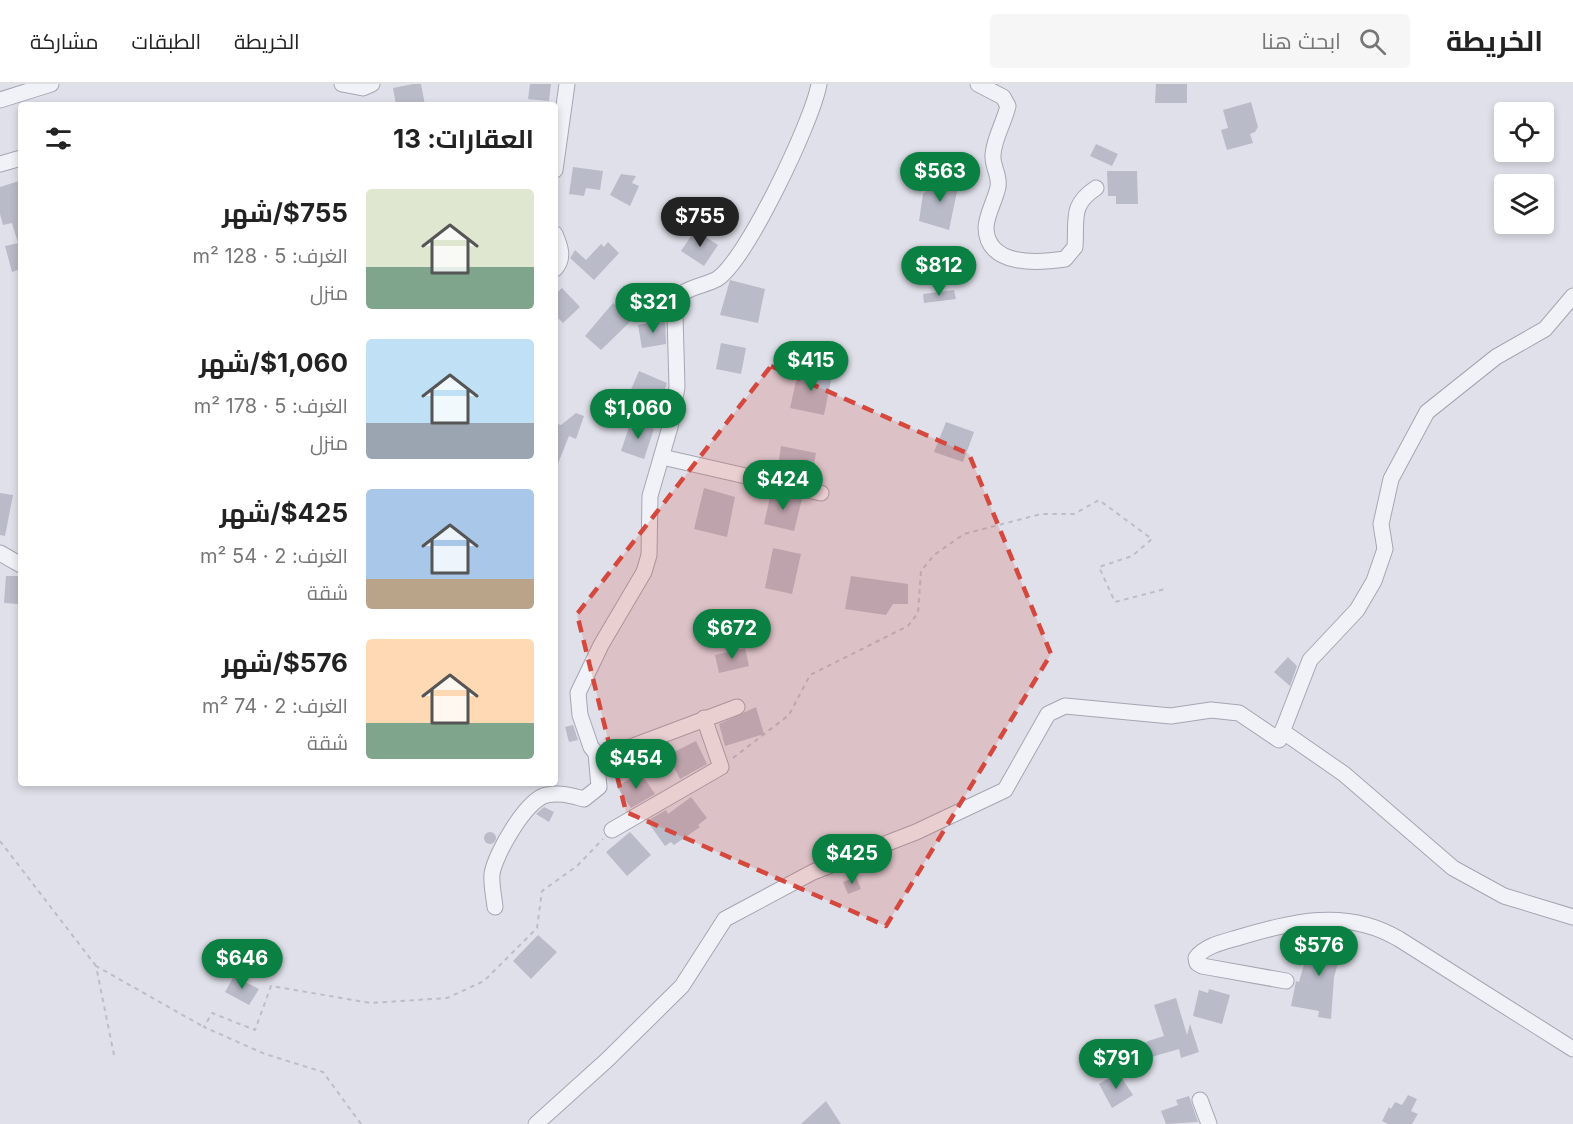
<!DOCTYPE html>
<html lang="ar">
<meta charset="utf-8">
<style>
:root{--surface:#fff;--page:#f6f6f6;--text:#222;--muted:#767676;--line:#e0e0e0;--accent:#0b8043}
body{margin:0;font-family:Inter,Cairo,sans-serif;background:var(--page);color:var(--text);direction:rtl;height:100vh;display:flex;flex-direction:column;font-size:22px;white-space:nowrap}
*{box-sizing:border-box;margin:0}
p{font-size:20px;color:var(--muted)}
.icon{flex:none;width:33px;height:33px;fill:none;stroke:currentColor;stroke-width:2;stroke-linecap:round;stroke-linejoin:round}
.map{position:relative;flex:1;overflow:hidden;direction:ltr}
.panel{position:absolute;left:18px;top:18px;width:540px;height:684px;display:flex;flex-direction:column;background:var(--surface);border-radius:6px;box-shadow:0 3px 9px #0003;direction:rtl}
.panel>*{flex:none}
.tools{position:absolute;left:1494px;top:18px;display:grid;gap:12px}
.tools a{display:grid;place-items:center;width:60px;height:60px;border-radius:6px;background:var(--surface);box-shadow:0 3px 9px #0003;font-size:30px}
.price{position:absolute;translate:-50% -51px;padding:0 14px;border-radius:21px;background:var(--accent);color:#fff;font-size:20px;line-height:39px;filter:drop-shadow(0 2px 3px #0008)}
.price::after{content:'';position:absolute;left:50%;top:36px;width:18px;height:14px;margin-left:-9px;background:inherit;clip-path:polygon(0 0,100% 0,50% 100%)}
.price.selected{background:#222;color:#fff}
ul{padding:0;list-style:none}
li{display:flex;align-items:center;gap:18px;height:150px;padding:0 24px}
li span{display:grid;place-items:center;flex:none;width:168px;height:120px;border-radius:6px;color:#555}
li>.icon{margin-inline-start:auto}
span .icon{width:72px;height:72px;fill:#fffc;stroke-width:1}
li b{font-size:26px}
h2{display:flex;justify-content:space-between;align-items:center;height:72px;padding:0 24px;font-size:26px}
header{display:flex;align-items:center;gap:36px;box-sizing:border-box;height:84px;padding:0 30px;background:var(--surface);border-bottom:2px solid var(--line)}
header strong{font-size:28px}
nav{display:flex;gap:33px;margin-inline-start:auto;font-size:21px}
.search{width:420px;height:54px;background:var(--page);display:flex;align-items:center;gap:15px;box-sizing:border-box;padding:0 21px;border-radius:6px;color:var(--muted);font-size:22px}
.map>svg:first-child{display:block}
.building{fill:#b9bbc9}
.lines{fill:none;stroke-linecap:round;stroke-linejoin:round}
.minor-casing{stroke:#a4a6b3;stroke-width:17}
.path{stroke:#bcbec7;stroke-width:2;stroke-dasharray:4.5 4.5;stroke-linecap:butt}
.minor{stroke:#f1f2f7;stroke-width:15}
.marked{fill:#d4483d;fill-opacity:0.2;stroke:#d4483d;stroke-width:4.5;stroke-dasharray:12 8;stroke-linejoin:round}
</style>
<header>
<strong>الخريطة</strong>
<div class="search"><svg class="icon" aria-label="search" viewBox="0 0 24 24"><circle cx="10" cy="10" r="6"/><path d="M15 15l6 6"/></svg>ابحث هنا</div>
<nav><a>الخريطة</a><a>الطبقات</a><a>مشاركة</a></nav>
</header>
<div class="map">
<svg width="1573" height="1040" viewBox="0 0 1573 1040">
<rect width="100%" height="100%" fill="#dfe0e9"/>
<!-- building -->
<g class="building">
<polygon points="413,0 421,0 425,21 396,21 393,4"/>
<polygon points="530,0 551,0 549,17 528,15"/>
<polygon points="1156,0 1187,0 1187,19 1155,19"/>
<polygon points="1251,18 1258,43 1255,48 1250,50 1253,59 1227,66 1221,46 1228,44 1223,26"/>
<polygon points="1096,60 1118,70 1112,82 1090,72"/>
<polygon points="573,83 603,87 600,106 586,104 584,112 569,110"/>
<polygon points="1107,87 1137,87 1138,120 1116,120 1116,112 1108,112"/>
<polygon points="943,89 960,93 949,146 919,137 923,110 929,105 937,108"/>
<polygon points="621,90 636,92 632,99 639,102 630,122 610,111"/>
<polygon points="19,97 21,105 21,185 12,188 5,162 18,159 12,139 3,141 0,130 0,103"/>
<polygon points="695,146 718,161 704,182 681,167"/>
<polygon points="608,158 619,169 594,196 570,174 575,166 586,176 601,160 604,163"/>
<polygon points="730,196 765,205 758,239 720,231"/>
<polygon points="562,204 580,223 563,239 555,231 555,210"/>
<polygon points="954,206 956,215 924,219 923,210"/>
<polygon points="613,219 633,235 601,266 585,252"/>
<polygon points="665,236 666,260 642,264 638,241"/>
<polygon points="721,259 746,264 741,290 716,285"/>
<polygon points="799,284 832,291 824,331 790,324"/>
<polygon points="639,287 667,299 658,327 627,315"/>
<polygon points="576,329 584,332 576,355 569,352 555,387 555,339 561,341"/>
<polygon points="631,337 654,345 644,375 621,367"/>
<polygon points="946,338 974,348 963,378 934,368"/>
<polygon points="781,362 816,369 811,397 777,389"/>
<polygon points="704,404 735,413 727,453 694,445"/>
<polygon points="771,408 802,415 794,447 764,440"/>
<polygon points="0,409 13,411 5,452 0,451"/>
<polygon points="773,464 801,470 792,510 765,504"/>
<polygon points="6,492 21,492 19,520 4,519"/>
<polygon points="851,492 908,500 908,520 893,520 886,531 845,525"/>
<polygon points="745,564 749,582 719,589 715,571"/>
<polygon points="1288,573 1297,582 1290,602 1274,588"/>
<polygon points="756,623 764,650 725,662 719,640"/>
<polygon points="573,641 578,656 569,658 565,643"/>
<polygon points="696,657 707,680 680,695 668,671"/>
<polygon points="640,688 655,710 631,724 617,703"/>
<polygon points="691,713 707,734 698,741 700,743 674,761 671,758 665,762 647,737 666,726 668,730"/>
<polygon points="544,723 554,728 549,738 536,730"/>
<circle cx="490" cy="754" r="6"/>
<polygon points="630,748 651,771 627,792 606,768"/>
<polygon points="856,793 861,805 848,810 843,798"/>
<polygon points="538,851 557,868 531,895 513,877"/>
<polygon points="1320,851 1344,858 1334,893 1331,935 1318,933 1319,927 1291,922 1296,897 1299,898 1310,860 1317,862"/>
<polygon points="234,892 259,905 249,921 225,908"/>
<polygon points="1209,905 1230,911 1222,940 1193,932 1199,906 1208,909"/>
<polygon points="1176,914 1187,951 1190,940 1199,968 1181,974 1179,965 1148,974 1152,979 1143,986 1131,969 1148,957 1164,952 1154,921"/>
<polygon points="1118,988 1133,1011 1112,1024 1099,1000"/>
<polygon points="1408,1011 1417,1015 1411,1027 1418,1030 1412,1040 1388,1040 1382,1037 1389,1023 1391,1025 1395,1018 1402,1021"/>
<polygon points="1189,1012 1198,1038 1166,1040 1161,1027 1178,1021 1176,1016"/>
<polygon points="826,1017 841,1040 801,1040"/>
</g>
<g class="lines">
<defs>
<g id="minor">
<polyline points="342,0 363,4 372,0"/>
<path d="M 978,0 L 1003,13 L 1008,22 C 1004,39 994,54 993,71 C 992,82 1000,91 998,103 C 995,117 987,129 986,143 C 986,183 1038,179 1065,175 L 1075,163 C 1077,135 1070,121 1096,104"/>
<polyline points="0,16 51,0"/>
<polyline points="0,80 21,74"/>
<polyline points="555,86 567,0"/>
<path d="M 555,150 C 560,162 565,174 555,185"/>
<polyline points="662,373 821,409"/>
<polyline points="0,469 21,481"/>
<path d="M 737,623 L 604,673 L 596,669 L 591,663 L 580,631 L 578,609 L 601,561 L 644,488 L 649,471 L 650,412 L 670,343 L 677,303 L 675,231 L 683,209 C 693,202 706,201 717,195 C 746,177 813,36 819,0"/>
<polyline points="1282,647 1344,690 1453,784 1504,812 1573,833"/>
<polyline points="612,746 721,683 704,634"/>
<path d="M 495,823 C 494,813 491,800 492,790 C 495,770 527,714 547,711 C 560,708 572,712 584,715 L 599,703 L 596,669"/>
<path d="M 1286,897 L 1202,882 L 1197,879 L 1196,874 C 1204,862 1223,858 1237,854 C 1292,838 1345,823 1399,855 L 1573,965"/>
<polyline points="1200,1016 1209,1040"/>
<polyline points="536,1040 607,976 682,902 725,835 813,788 916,748 1005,706 1048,630 1065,622 1171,632 1211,626 1239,629 1279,656 1310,576 1357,526 1374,497 1385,465 1381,440 1391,395 1427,328 1496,273 1545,245 1573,212"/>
</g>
</defs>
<!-- minor casing -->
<use href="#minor" class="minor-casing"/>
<!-- path -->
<g class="path">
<polyline points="733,674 789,631 810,591 908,542 918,529 921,487 934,471 964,450 1041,430 1074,430 1099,416 1152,455 1132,472 1099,483 1115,518 1165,505"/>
<polyline points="0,757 96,882"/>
<polyline points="114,971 96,882 204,943"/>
<polyline points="361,1040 323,988 265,970 204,943 212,929 255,946 271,902 371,919 447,914 484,897 537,844 542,807 577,782 603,755"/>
</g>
<!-- minor -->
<use href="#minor" class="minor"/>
</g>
<!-- marked area -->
<path class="marked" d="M 771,282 L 969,370 L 1051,570 L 886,842 L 626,728 L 577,530 Z"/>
</svg>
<div class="tools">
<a><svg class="icon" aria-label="locate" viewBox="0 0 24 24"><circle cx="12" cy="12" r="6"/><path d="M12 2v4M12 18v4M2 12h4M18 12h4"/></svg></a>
<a><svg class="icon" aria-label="layers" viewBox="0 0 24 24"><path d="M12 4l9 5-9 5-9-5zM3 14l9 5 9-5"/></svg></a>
</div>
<b class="price" style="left:940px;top:119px">$563</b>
<b class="price selected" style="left:700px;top:164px">$755</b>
<b class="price" style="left:939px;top:213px">$812</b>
<b class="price" style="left:653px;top:250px">$321</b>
<b class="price" style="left:811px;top:308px">$415</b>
<b class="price" style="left:638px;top:356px">$1,060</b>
<b class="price" style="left:783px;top:427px">$424</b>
<b class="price" style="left:732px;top:576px">$672</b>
<b class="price" style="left:636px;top:706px">$454</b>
<b class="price" style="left:852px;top:801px">$425</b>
<b class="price" style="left:1319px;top:893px">$576</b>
<b class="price" style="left:242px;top:906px">$646</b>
<b class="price" style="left:1116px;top:1006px">$791</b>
<section class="panel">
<h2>العقارات: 13<svg class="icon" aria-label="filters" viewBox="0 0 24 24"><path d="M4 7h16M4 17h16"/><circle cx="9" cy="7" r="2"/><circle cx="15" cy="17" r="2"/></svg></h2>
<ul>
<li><span style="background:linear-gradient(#dfe7d0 65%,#7fa58c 0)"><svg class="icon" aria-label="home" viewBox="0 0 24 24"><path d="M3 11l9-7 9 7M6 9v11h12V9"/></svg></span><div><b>$755/شهر</b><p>الغرف: 5 · 128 m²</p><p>منزل</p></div></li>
<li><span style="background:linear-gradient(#bfe0f5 70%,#9aa5b1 0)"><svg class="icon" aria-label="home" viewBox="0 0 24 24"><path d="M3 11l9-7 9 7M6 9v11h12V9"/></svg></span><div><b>$1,060/شهر</b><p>الغرف: 5 · 178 m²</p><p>منزل</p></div></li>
<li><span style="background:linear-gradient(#a9c7e8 75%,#b9a48a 0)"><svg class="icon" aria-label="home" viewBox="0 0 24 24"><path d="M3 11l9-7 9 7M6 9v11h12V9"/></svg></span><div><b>$425/شهر</b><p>الغرف: 2 · 54 m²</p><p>شقة</p></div></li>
<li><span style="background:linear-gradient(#ffd9b3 70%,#7fa58c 0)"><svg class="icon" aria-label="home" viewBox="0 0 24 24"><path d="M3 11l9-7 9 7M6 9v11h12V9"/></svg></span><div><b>$576/شهر</b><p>الغرف: 2 · 74 m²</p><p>شقة</p></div></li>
</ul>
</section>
</div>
